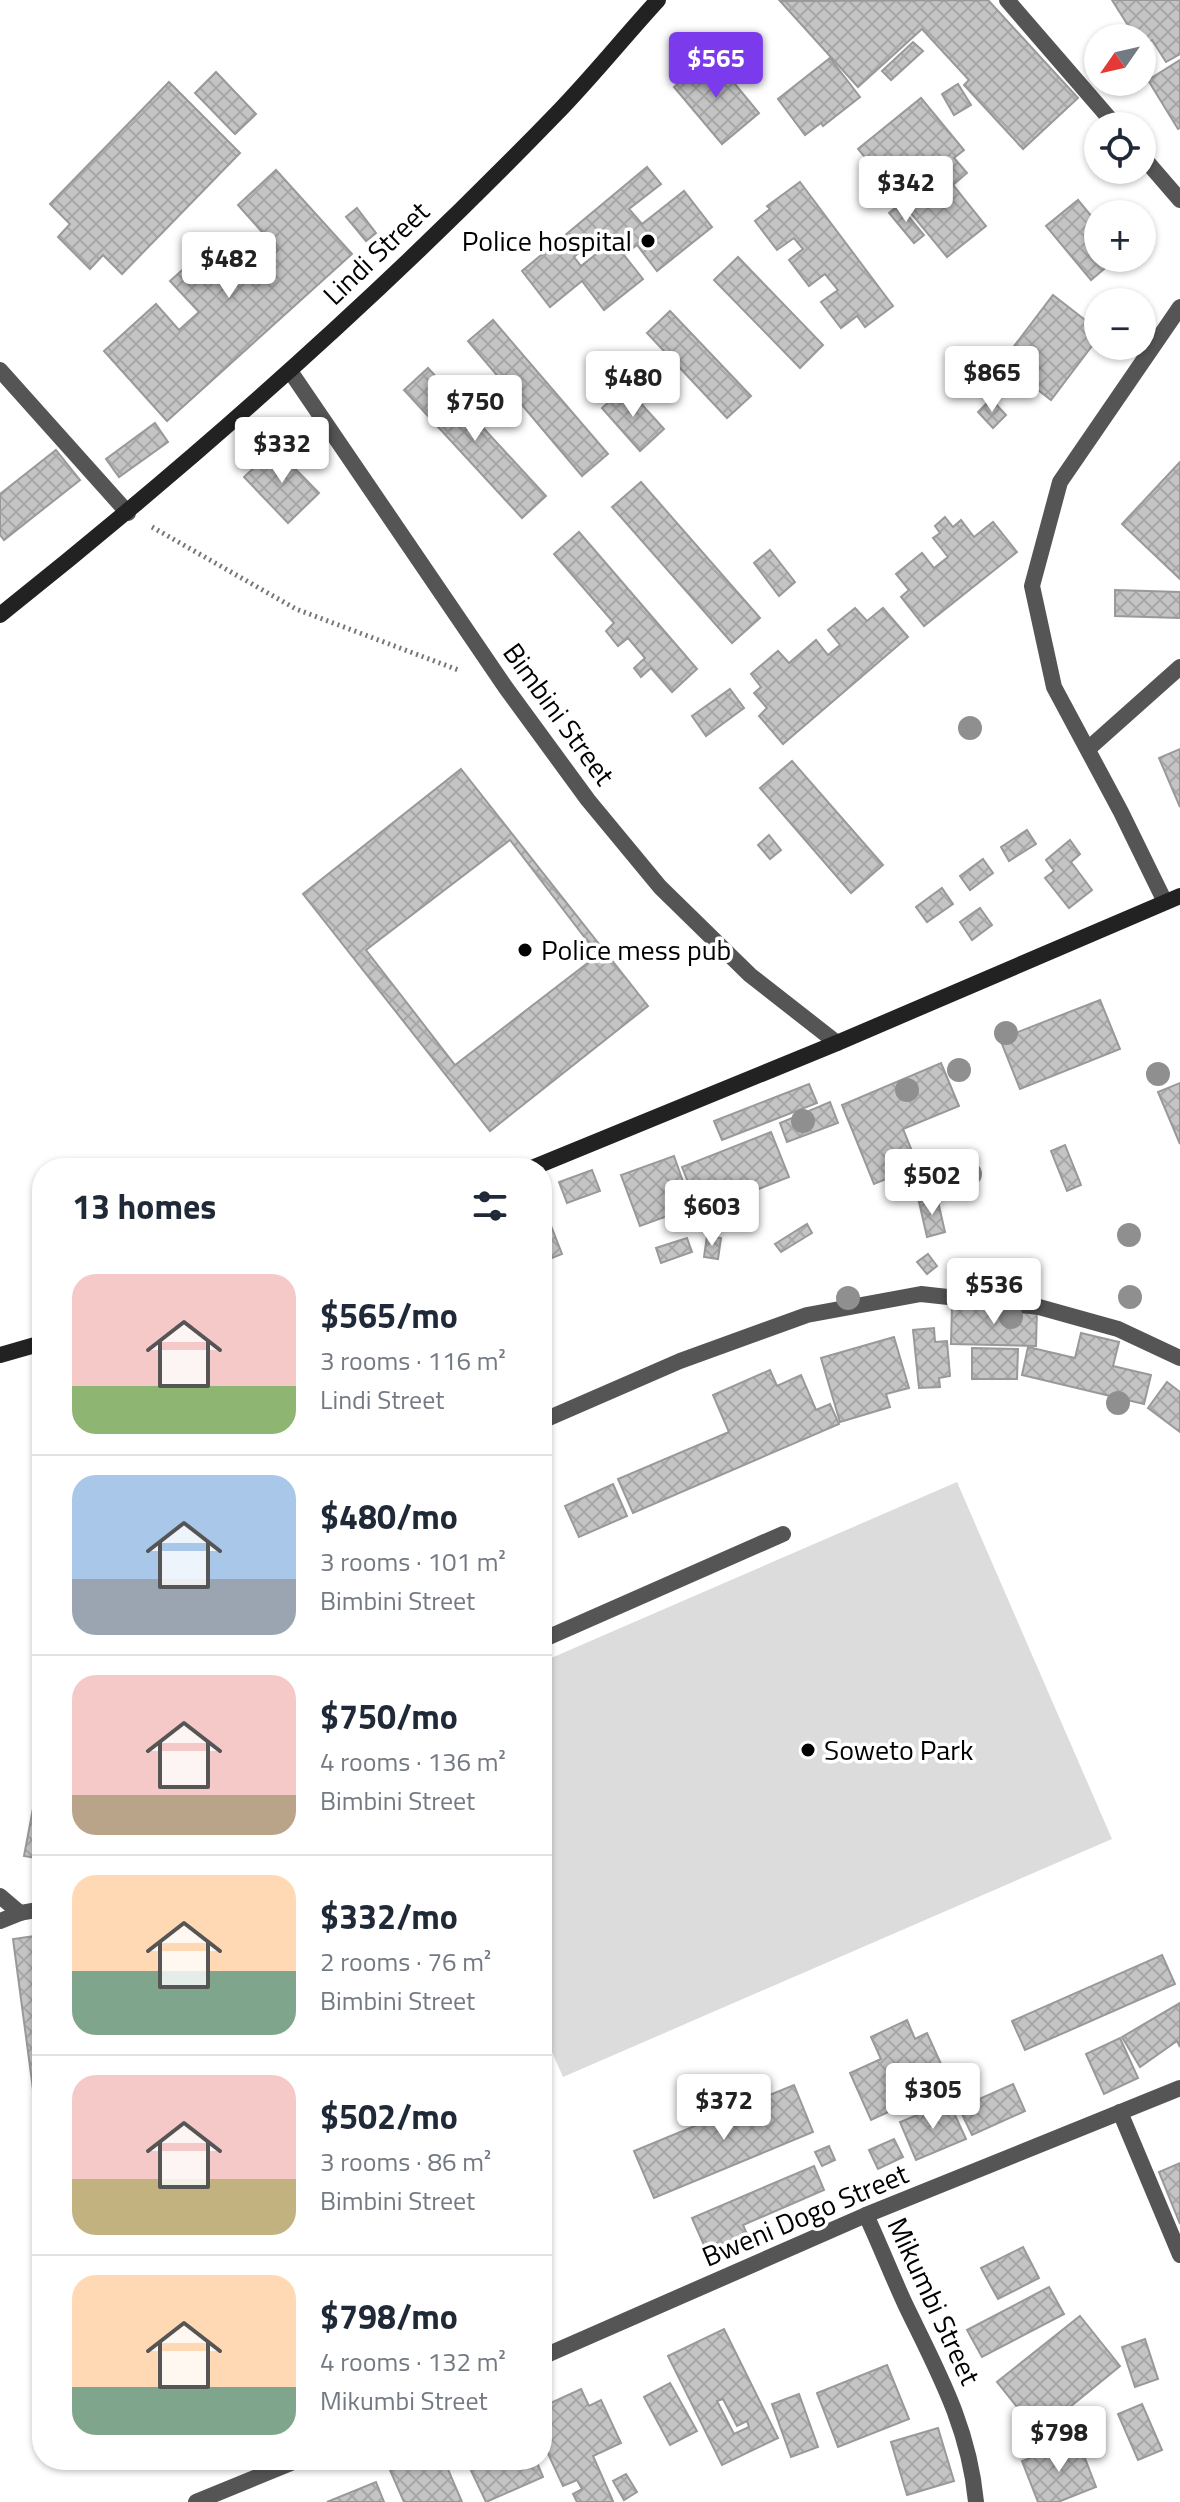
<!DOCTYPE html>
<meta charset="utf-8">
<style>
:root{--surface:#fff;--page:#f2f2f3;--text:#1f2937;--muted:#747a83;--line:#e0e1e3;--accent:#7c3aed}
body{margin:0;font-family:"Titillium Web",sans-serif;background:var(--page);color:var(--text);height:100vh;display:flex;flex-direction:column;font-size:30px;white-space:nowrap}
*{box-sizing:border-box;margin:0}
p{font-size:26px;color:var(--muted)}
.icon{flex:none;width:44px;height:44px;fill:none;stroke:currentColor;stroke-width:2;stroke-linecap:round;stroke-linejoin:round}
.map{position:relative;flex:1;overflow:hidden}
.side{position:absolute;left:32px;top:1158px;width:520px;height:1312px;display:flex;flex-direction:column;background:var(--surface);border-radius:32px;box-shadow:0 2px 6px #0004}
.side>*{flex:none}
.needle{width:52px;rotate:236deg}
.tools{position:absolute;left:1084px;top:24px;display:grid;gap:16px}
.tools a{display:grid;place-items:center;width:72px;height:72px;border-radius:50%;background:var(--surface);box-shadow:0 2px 6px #0004;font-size:40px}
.price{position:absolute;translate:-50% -68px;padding:0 18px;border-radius:8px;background:#fff;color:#222;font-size:26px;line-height:52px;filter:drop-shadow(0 2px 4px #0008)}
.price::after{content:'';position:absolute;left:50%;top:48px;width:24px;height:18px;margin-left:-12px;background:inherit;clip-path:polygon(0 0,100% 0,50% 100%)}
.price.current{background:var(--accent);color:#fff}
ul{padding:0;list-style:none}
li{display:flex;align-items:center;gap:24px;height:200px;padding:0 40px}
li+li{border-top:2px solid var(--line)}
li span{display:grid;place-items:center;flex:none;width:224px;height:160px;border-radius:24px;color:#555}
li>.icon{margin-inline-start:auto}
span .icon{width:96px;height:96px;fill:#fffc;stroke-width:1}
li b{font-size:34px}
h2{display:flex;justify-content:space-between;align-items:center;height:96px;padding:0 40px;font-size:34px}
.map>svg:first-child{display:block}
.garden{fill:#dcdcdc}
.building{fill:url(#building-cross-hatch);stroke:#999;stroke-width:2;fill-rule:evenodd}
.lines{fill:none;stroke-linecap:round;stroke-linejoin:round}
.path{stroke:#777;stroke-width:5;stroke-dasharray:2 4;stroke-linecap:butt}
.lane{stroke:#555;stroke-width:16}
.street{stroke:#555;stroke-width:16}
.secondary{stroke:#222;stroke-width:16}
.tree{fill:#8f8f8f}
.poi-dot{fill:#000;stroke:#fff;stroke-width:3}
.labels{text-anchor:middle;stroke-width:7;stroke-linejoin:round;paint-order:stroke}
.poi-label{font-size:28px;fill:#000;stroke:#fff;text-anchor:start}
.street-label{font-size:28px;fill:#000;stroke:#fff}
</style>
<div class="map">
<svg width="1180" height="2502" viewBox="0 0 1180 2502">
<defs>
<pattern id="building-cross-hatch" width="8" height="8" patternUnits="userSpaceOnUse" patternTransform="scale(2)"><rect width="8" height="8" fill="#c4c4c4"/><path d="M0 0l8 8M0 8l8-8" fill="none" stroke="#a7a7a7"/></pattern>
</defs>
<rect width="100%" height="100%" fill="#fff"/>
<!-- garden -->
<polygon class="garden" points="957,1482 1112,1839 563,2077 542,2029 542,1662"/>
<!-- building -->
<g class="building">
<polygon points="988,0 1078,98 1023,149 964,85 969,80 922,29 858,87 780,1"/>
<polygon points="1112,0 1180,0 1180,54 1166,62 1152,40 1142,46 1142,38 1136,38"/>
<polygon points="913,42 923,51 891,80 882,71"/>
<polygon points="711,55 759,113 722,144 674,87"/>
<polygon points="830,58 860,97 823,126 821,123 805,135 778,99"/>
<polygon points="1180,60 1180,128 1178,129 1148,80"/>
<polygon points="216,72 256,114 235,134 195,93"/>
<polygon points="169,82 240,153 122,274 103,255 90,269 58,237 70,224 50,204"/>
<polygon points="958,84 971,105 954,115 942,94"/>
<polygon points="921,98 964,150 954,158 967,173 953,185 986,226 947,257 858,149"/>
<path d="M 647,167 L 661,184 L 629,209 L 642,224 L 684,191 L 712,227 L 657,271 L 637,245 L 624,255 L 643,279 L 604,310 L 582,281 L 550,307 L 522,271 ZM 597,237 L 605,247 L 581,266 L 574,257 Z"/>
<polygon points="276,170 352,254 167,421 104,351 156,304 179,330 199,312 170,281 222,234 255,271 278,250 238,205"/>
<polygon points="800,182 893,306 865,327 857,316 841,328 821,302 838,290 825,274 809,286 789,260 803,249 794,238 777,250 755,221 770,209 767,206"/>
<polygon points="1078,200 1098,224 1098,258 1117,258 1091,280 1046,226"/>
<polygon points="899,205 924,235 914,243 889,213"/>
<polygon points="357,208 376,233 366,241 346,217"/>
<polygon points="738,257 823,345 800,368 714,280"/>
<polygon points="1053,295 1098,330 1098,338 1051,400 1002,362"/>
<polygon points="670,311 751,396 727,418 647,333"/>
<polygon points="493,320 608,454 582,476 468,341"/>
<polygon points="428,368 546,496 522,518 404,390"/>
<polygon points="626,387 664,429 640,451 602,408"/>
<polygon points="991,399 1006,415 993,428 978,412"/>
<polygon points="155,423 168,442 119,477 106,459"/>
<polygon points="275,448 319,493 288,523 244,477"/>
<polygon points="56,450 80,480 4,540 0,535 0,494"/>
<polygon points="1180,462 1180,579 1122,524"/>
<polygon points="641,482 760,618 732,643 612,507"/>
<polygon points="945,517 953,527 961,520 974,537 993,522 1017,552 924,626 901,597 909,590 896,574 922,553 934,568 948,557 933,538 940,533 935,526"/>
<polygon points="579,532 697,669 672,692 651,668 641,677 634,668 645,658 628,638 618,646 606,631 614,623 554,554"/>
<polygon points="770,550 795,582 779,596 754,563"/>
<polygon points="1115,590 1180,592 1180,618 1115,616"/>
<polygon points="855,608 867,621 883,608 908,637 783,744 759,716 767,708 754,693 761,687 751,674 778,651 789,663 816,640 828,655 840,645 828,630"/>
<polygon points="730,689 744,708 706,736 692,716"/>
<polygon points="1180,749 1180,807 1159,758"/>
<polygon points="792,761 883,865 851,893 760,788"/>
<path d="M 461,769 L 648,1006 L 490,1131 L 303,894 ZM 510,840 L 598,955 L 455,1065 L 366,950 Z"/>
<polygon points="1027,830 1036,844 1009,861 1001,847"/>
<polygon points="769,835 781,850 770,859 758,845"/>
<polygon points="1070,840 1080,854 1071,862 1092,890 1069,908 1045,878 1054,871 1046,860"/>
<polygon points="983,859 993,873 970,890 960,876"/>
<polygon points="942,888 953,904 927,922 916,907"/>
<polygon points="980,908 992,925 972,940 960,922"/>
<polygon points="1100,1000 1120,1049 1020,1089 1000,1039"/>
<polygon points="941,1063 959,1106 903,1129 918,1166 874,1184 842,1105"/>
<polygon points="1180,1083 1180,1144 1158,1092"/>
<polygon points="809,1084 817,1103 722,1140 714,1121"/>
<polygon points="830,1102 838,1123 787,1142 780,1123"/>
<polygon points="771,1132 789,1177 700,1212 682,1167"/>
<polygon points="1065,1145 1081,1185 1067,1191 1051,1151"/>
<polygon points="674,1156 692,1207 640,1226 621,1175"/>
<polygon points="592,1170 600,1191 567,1203 559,1182"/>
<polygon points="937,1197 945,1232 927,1237 919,1202"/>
<polygon points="546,1213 562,1254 542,1262 542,1214"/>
<polygon points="807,1224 812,1233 781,1252 775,1244"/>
<polygon points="707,1236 721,1238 718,1259 704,1257"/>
<polygon points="687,1238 692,1252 661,1263 656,1248"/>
<polygon points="928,1254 937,1266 927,1274 917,1262"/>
<polygon points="952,1306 1037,1308 1036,1346 951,1344"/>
<polygon points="934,1328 935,1342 947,1341 950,1376 939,1378 940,1387 919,1388 913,1330"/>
<polygon points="1081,1333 1119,1342 1113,1366 1151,1375 1144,1404 1022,1375 1028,1347 1075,1358"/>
<polygon points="894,1337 909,1388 886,1394 890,1407 840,1422 821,1358"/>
<polygon points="972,1348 1018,1349 1017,1379 972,1379"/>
<polygon points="770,1370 777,1386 801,1375 816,1410 830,1404 839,1424 633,1513 618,1479 729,1432 713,1395"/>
<polygon points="1167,1382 1180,1392 1180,1432 1148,1408"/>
<polygon points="613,1484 627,1516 579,1537 565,1506"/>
<polygon points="42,1761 42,1859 24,1856"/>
<polygon points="42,1935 42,2157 13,1939"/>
<polygon points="1162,1955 1175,1984 1025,2050 1012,2021"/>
<polygon points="1180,2003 1180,2047 1177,2041 1140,2067 1122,2037"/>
<polygon points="907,2020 915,2039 927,2033 950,2084 871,2120 850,2073 881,2059 871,2037"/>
<polygon points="1120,2038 1138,2078 1104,2094 1086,2054"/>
<polygon points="1013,2084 1025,2111 972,2135 959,2108"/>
<polygon points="794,2085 813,2132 654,2198 634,2151"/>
<polygon points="949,2102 966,2139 916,2160 900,2122"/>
<polygon points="894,2139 903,2157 878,2169 869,2150"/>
<polygon points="829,2146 835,2160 822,2166 815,2152"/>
<polygon points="1180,2163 1180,2224 1159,2172"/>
<polygon points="814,2166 824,2190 743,2225 747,2234 707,2252 692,2218"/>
<polygon points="1023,2247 1039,2278 998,2299 981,2268"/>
<polygon points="1049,2287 1064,2314 982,2357 967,2330"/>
<polygon points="1080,2316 1120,2366 1038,2433 997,2382"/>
<path d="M 724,2329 L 778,2438 L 722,2465 L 668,2356 ZM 723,2399 L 737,2426 L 747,2421 L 749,2427 L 734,2434 L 717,2401 Z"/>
<polygon points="1145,2339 1158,2379 1135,2387 1122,2347"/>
<polygon points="887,2365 909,2419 838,2447 817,2393"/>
<polygon points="670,2383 697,2431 670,2445 644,2397"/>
<polygon points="581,2389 589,2406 601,2400 621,2443 593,2456 613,2501 611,2502 577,2502 573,2494 582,2489 577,2480 563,2486 544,2445 549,2443 542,2429 542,2407"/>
<polygon points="799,2394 818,2447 791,2457 772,2404"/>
<polygon points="1142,2404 1162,2450 1138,2460 1118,2414"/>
<polygon points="938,2428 954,2481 907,2495 891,2442"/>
<polygon points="1078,2440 1096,2487 1058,2502 1038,2502 1022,2461"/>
<polygon points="414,2460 444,2460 462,2502 404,2502 390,2470"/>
<polygon points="466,2460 536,2460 543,2477 486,2502"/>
<polygon points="626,2474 637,2492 624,2500 613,2481"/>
<polygon points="376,2482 384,2502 327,2502"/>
</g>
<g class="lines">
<!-- path -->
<polyline class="path" points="152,527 296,609 461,671"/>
<!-- lane -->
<g class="lane">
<polyline points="0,370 128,513"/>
<polyline points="542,1421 680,1361 807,1315 921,1294 1039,1307 1118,1329 1180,1358"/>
<polyline points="542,1640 783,1534"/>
<polyline points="0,1896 20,1913"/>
<polyline points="0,1921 20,1913 42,1909"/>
</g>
<!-- street -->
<g class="street">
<polyline points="1007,0 1116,126"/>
<polyline points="1142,156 1180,200"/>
<polyline points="290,371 506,688 588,800 660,887 750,975 837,1043"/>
<polyline points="1088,749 1180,667"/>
<polyline points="1165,902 1121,812 1054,687 1032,586 1060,482 1180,307"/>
<polyline points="1120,2112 1180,2255"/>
<path d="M 866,2215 C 880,2245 892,2276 906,2306 C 938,2372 969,2427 976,2502"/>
<polyline points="542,2357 866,2215 1180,2088"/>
<polyline points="196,2502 298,2460"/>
</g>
<!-- secondary -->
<g class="secondary">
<path d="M 0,615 C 196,459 383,293 557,113 C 592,77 624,37 658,0"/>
<polyline points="532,1168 837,1043 1180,896"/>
<polyline points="0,1355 42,1343"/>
</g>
</g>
<!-- trees -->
<g class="tree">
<circle cx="970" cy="728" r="12"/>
<circle cx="1006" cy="1033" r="12"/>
<circle cx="959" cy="1070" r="12"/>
<circle cx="1158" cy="1074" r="12"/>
<circle cx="907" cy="1090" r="12"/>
<circle cx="803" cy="1121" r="12"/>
<circle cx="970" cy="1174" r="12"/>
<circle cx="1129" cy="1235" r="12"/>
<circle cx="1130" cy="1297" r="12"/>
<circle cx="848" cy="1298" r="12"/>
<circle cx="1011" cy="1317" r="12"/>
<circle cx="1118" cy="1403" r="12"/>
</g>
<!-- markers -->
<g class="poi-dot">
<circle cx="648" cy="241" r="8"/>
<circle cx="525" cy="950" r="8"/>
<circle cx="808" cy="1750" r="8"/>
</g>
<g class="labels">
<!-- poi labels -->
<g class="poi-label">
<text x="632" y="251" text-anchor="end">Police hospital</text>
<text x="541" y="960">Police mess pub</text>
<text x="824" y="1760">Soweto Park</text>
</g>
<!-- street labels -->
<g class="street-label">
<text transform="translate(376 253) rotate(-44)" y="10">Lindi Street</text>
<text transform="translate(559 714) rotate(54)" y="10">Bimbini Street</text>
<text transform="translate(805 2215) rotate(-23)" y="10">Bweni Dogo Street</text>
<text transform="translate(934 2301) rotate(65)" y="10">Mikumbi Street</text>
</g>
</g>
</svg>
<div class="tools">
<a><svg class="needle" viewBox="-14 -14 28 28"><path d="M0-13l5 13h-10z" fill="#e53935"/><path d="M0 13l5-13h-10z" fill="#747a83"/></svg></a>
<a><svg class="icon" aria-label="locate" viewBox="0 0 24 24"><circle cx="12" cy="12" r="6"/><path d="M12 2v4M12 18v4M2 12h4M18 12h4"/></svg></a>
<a>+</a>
<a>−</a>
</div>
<b class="price current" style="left:716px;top:100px">$565</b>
<b class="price" style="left:906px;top:224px">$342</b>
<b class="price" style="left:229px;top:300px">$482</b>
<b class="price" style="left:992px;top:414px">$865</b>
<b class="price" style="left:633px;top:419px">$480</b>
<b class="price" style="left:475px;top:443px">$750</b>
<b class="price" style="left:282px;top:485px">$332</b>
<b class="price" style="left:932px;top:1217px">$502</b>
<b class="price" style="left:712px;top:1248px">$603</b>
<b class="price" style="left:994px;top:1326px">$536</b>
<b class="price" style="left:933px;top:2131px">$305</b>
<b class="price" style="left:724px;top:2142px">$372</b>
<b class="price" style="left:1059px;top:2474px">$798</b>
<section class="side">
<h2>13 homes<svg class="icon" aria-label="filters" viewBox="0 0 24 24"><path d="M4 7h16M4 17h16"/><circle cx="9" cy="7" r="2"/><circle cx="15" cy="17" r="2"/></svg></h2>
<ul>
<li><span style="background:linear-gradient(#f6c9c9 70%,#8fb573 0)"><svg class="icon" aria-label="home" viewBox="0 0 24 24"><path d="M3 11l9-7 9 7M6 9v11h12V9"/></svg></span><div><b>$565/mo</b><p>3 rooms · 116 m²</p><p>Lindi Street</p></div></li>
<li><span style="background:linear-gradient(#a9c7e8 65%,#9aa5b1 0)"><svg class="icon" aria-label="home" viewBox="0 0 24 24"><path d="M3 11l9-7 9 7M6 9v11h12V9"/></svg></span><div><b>$480/mo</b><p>3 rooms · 101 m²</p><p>Bimbini Street</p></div></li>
<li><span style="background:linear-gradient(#f6c9c9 75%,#b9a48a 0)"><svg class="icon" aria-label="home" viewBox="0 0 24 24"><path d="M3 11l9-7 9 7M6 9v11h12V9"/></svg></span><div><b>$750/mo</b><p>4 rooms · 136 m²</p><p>Bimbini Street</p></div></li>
<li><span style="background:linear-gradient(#ffd9b3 60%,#7fa58c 0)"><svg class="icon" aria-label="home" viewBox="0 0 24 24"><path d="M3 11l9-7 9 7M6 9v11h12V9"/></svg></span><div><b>$332/mo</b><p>2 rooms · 76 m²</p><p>Bimbini Street</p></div></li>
<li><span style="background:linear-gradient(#f6c9c9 65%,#c2b280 0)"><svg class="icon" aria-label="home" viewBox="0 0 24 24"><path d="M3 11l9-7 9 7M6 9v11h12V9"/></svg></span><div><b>$502/mo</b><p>3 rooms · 86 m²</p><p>Bimbini Street</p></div></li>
<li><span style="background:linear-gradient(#ffd9b3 70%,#7fa58c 0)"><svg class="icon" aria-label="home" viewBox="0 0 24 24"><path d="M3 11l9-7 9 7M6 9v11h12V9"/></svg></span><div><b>$798/mo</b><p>4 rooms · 132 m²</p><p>Mikumbi Street</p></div></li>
</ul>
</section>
</div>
